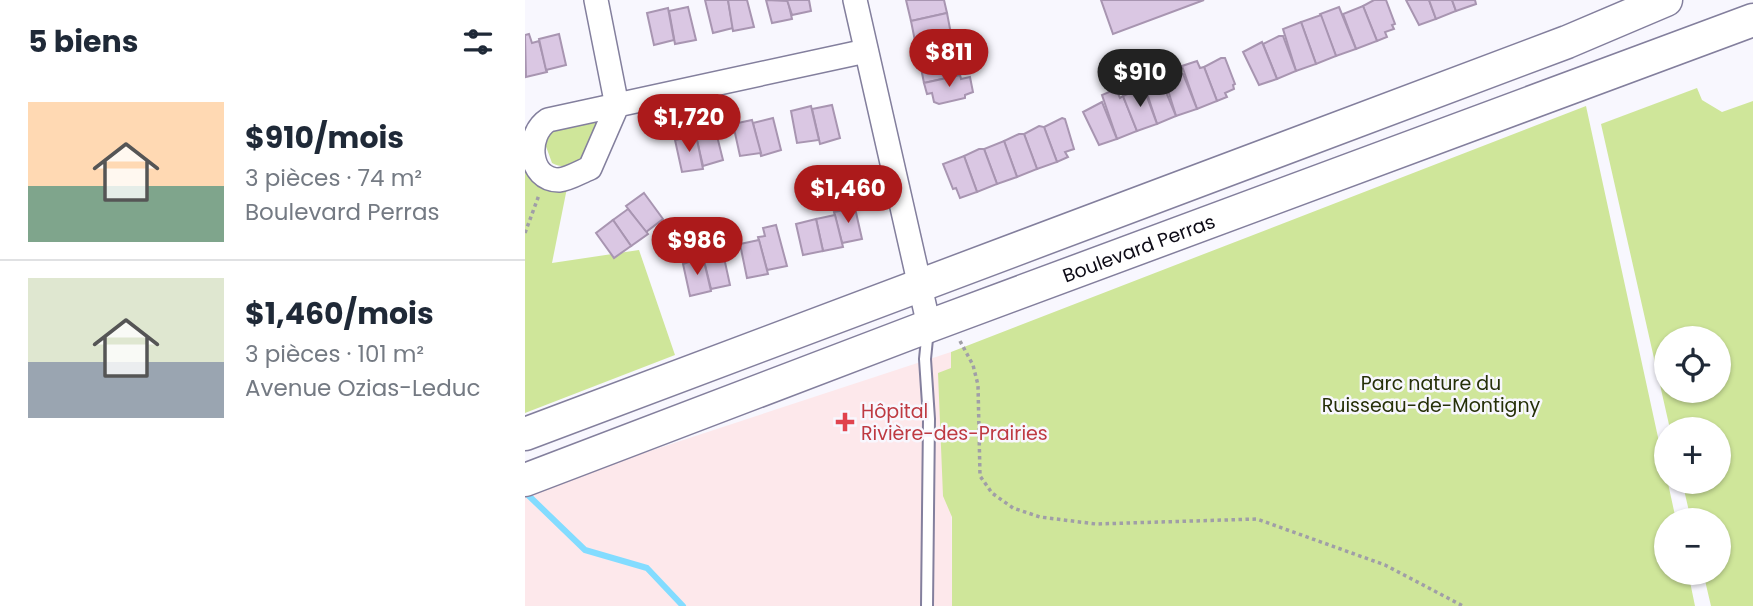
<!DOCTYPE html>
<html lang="fr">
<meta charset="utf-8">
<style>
:root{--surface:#fff;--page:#f6f6f7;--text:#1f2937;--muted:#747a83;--line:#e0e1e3;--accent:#ac1a1b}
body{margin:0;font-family:Poppins,sans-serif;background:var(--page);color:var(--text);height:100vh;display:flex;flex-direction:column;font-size:26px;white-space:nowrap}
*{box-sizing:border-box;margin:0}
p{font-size:23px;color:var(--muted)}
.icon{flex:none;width:38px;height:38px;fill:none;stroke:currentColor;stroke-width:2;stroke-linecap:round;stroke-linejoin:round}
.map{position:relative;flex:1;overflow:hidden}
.side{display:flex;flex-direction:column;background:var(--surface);width:525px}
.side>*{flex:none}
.tools{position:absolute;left:1129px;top:326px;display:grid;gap:14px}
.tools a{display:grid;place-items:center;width:77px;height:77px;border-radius:50%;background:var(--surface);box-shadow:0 2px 5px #0004;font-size:35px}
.price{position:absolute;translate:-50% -60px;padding:0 16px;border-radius:24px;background:var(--accent);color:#fff;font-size:23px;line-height:46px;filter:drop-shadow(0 2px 4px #0008)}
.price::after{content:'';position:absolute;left:50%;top:42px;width:21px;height:16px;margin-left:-10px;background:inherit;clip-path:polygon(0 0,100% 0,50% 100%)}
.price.selected{background:#222;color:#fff}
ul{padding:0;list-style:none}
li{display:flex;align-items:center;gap:21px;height:175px;padding:0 28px}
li+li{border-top:2px solid var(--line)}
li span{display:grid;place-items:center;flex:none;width:196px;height:140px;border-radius:0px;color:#555}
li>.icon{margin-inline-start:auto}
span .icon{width:84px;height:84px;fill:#fffc;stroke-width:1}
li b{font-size:30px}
h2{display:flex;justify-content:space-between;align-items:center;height:84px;padding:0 28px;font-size:30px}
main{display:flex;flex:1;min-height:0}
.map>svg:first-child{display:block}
.medical{fill:#fde8eb}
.green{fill:#cfe69a;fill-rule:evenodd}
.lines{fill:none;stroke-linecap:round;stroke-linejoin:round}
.stream{stroke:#83dcff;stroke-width:6}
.building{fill:#dac7e3;stroke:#a895b1;stroke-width:2}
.service-casing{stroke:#837f9d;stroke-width:14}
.minor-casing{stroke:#837f9d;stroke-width:26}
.secondary-casing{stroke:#837f9d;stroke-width:35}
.path{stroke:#a09ea7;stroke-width:3.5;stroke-dasharray:3.5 3.5;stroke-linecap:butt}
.service{stroke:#fff;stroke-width:10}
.minor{stroke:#fff;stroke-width:23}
.secondary{stroke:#fff;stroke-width:32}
.health-dot{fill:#e0444e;stroke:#f8f7fe;stroke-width:2.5}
.labels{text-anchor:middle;stroke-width:5;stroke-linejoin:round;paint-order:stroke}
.street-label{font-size:19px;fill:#0d0b16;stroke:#f8f7fe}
.park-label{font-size:19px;fill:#263008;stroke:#f8f7fe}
.health-label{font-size:19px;fill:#be3a42;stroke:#f8f7fe;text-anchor:start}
</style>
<main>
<section class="side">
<h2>5 biens<svg class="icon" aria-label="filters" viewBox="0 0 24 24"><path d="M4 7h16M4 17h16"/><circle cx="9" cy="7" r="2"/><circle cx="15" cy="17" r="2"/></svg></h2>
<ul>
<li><span style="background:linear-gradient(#ffd9b3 60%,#7fa58c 0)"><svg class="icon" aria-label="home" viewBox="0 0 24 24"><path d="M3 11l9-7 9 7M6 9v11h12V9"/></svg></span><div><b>$910/mois</b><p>3 pièces · 74 m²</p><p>Boulevard Perras</p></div></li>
<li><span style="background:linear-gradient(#dfe7d0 60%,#9aa5b1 0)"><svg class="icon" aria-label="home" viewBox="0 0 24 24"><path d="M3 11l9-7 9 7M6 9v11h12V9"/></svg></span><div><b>$1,460/mois</b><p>3 pièces · 101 m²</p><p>Avenue Ozias-Leduc</p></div></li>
</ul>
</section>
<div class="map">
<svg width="1228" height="606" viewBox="0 0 1228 606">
<rect width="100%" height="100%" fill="#f8f7fe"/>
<!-- medical -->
<polygon class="medical" points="426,352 427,606 0,606 0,492"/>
<!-- green -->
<g class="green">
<path d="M 1172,88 L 1177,100 L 1197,112 L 1228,101 L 1228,606 L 1186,606 L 1178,572 L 1194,572 L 1194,520 L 1166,520 L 1157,481 L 1194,481 L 1194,429 L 1145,429 L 1076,124 ZM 1141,338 L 1194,338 L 1194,390 L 1141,390 Z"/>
<polygon points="1061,106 1151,520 1141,520 1141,572 1163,572 1170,606 427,606 427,517 418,496 413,373 426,368 426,352"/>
<path d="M 69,120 L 77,129 C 66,146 52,176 27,163 L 19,141 L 28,129 Z"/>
<polygon points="0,166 44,178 27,263 114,250 150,355 0,413"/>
</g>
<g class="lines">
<!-- stream -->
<polyline class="stream" points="3,495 60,550 122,568 158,606"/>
</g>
<!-- building -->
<g class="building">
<polygon points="180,0 203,0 208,28 188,33"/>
<polygon points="203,0 222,0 229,27 208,31"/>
<polygon points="241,0 263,1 267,19 247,23"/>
<polygon points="262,0 284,0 286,11 267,15"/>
<polygon points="381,0 419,0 422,13 386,21"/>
<polygon points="576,0 679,0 588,34"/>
<polygon points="849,0 861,0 870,24 867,25 869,29 860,32 862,37 852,41 838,6"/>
<polygon points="881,0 904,0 911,19 894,25"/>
<polygon points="904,0 927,0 931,11 911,19"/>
<polygon points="927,0 950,0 951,4 931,11"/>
<polygon points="838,6 852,41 831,49 818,14"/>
<polygon points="163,7 171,40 150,44 144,11"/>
<polygon points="814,7 831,49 811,56 795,14"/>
<polygon points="143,8 149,40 129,45 122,13"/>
<polygon points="422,13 426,34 390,41 386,21"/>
<polygon points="796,15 811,56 791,64 776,22"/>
<polygon points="776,22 791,64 771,71 758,29"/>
<polygon points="4,34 7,43 14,41 22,72 1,77 0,35"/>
<polygon points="34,34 41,65 21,70 14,39"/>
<polygon points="426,34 434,35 437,48 430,50 431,55 395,63 390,41"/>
<polygon points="754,36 758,36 771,71 752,79 738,44"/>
<polygon points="737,42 752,79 734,85 718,52"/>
<polygon points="431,55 435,75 399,83 395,63"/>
<polygon points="696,58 700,58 710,84 708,85 709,89 700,93 702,97 692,101 679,67"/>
<polygon points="672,61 675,68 679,67 692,101 672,109 657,66"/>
<polygon points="651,69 653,74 658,74 672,109 651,116 638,74"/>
<polygon points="435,75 436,79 445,77 448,92 440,95 440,98 414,104 409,102 407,93 402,94 399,83"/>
<polygon points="634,75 651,116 632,124 618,81"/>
<polygon points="591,89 595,98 598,96 612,131 592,139 577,95"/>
<polygon points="614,89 619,89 632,124 612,131 598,96"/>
<polygon points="577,102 592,139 574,145 558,112"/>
<polygon points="307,105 315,138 295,144 287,109"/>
<polygon points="286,106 294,140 272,143 266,111"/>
<polygon points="248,118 256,150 236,156 228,123"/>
<polygon points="537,118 540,119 549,149 540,152 543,157 532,162 519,127"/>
<polygon points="227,120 236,153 215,156 208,124"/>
<polygon points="514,126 519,127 532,162 512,169 499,134"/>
<polygon points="190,128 198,160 178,166 170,132"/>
<polygon points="494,134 499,134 512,169 492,177 479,141"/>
<polygon points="171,135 178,169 157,172 150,140"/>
<polygon points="479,141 492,177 472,184 459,149"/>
<polygon points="454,149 459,149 472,184 452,192 439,156"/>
<polygon points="439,156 452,192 435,198 431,188 428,189 418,164"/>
<polygon points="119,193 138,219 121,232 101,206"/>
<polygon points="330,208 337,239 317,243 309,212"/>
<polygon points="103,209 123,234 106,246 88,220"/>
<polygon points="310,215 318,247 298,251 291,219"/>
<polygon points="291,219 298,251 278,255 271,224"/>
<polygon points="88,220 106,246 89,258 71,233"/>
<polygon points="251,225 262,266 242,270 233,237 240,236 238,228"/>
<polygon points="234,240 243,274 222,278 215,244"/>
<polygon points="198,253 205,285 186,289 178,257"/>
<polygon points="178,257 186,291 165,296 158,264"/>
</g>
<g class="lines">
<defs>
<polyline id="service" points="402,606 404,419 400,359 403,329"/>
<g id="minor">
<polyline points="71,0 92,106"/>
<polyline points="330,0 404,326"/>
<path d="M 92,106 L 65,168 C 55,172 44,179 34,180 C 3,180 0,135 23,120 L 341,51"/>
</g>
<g id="secondary">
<polyline points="0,434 1042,42 1141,0"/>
<path id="s1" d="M 0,480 L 404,326 L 1228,20"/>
</g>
</defs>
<!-- service casing -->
<use href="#service" class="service-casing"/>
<!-- minor casing -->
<use href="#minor" class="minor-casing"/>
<!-- secondary casing -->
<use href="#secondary" class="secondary-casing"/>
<!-- path -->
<g class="path">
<polyline points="0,233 14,195"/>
<polyline points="435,341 448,365 453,385 455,476 467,493 488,508 515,517 571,524 732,519 860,565 938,606"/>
</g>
<!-- service -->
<use href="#service" class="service"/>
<!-- minor -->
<use href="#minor" class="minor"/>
<!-- secondary -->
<use href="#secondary" class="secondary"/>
</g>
<!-- markers -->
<path class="health-dot" d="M316.5 411.5h7v7h7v7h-7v7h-7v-7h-7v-7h7z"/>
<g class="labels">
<!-- street labels -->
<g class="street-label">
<text dy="7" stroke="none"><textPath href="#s1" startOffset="656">Boulevard Perras</textPath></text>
</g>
<!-- park labels -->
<g class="park-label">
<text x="906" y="390">Parc nature du<tspan x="906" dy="22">Ruisseau-de-Montigny</tspan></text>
</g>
<!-- health labels -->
<g class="health-label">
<text x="336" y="418">Hôpital<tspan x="336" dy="22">Rivière-des-Prairies</tspan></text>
</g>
</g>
</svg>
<div class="tools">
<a><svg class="icon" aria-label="locate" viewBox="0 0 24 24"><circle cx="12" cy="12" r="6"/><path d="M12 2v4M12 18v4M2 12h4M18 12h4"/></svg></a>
<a>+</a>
<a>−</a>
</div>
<b class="price" style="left:424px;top:89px">$811</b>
<b class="price selected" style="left:615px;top:109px">$910</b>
<b class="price" style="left:164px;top:154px">$1,720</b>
<b class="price" style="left:323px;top:225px">$1,460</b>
<b class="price" style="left:172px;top:277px">$986</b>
</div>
</main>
